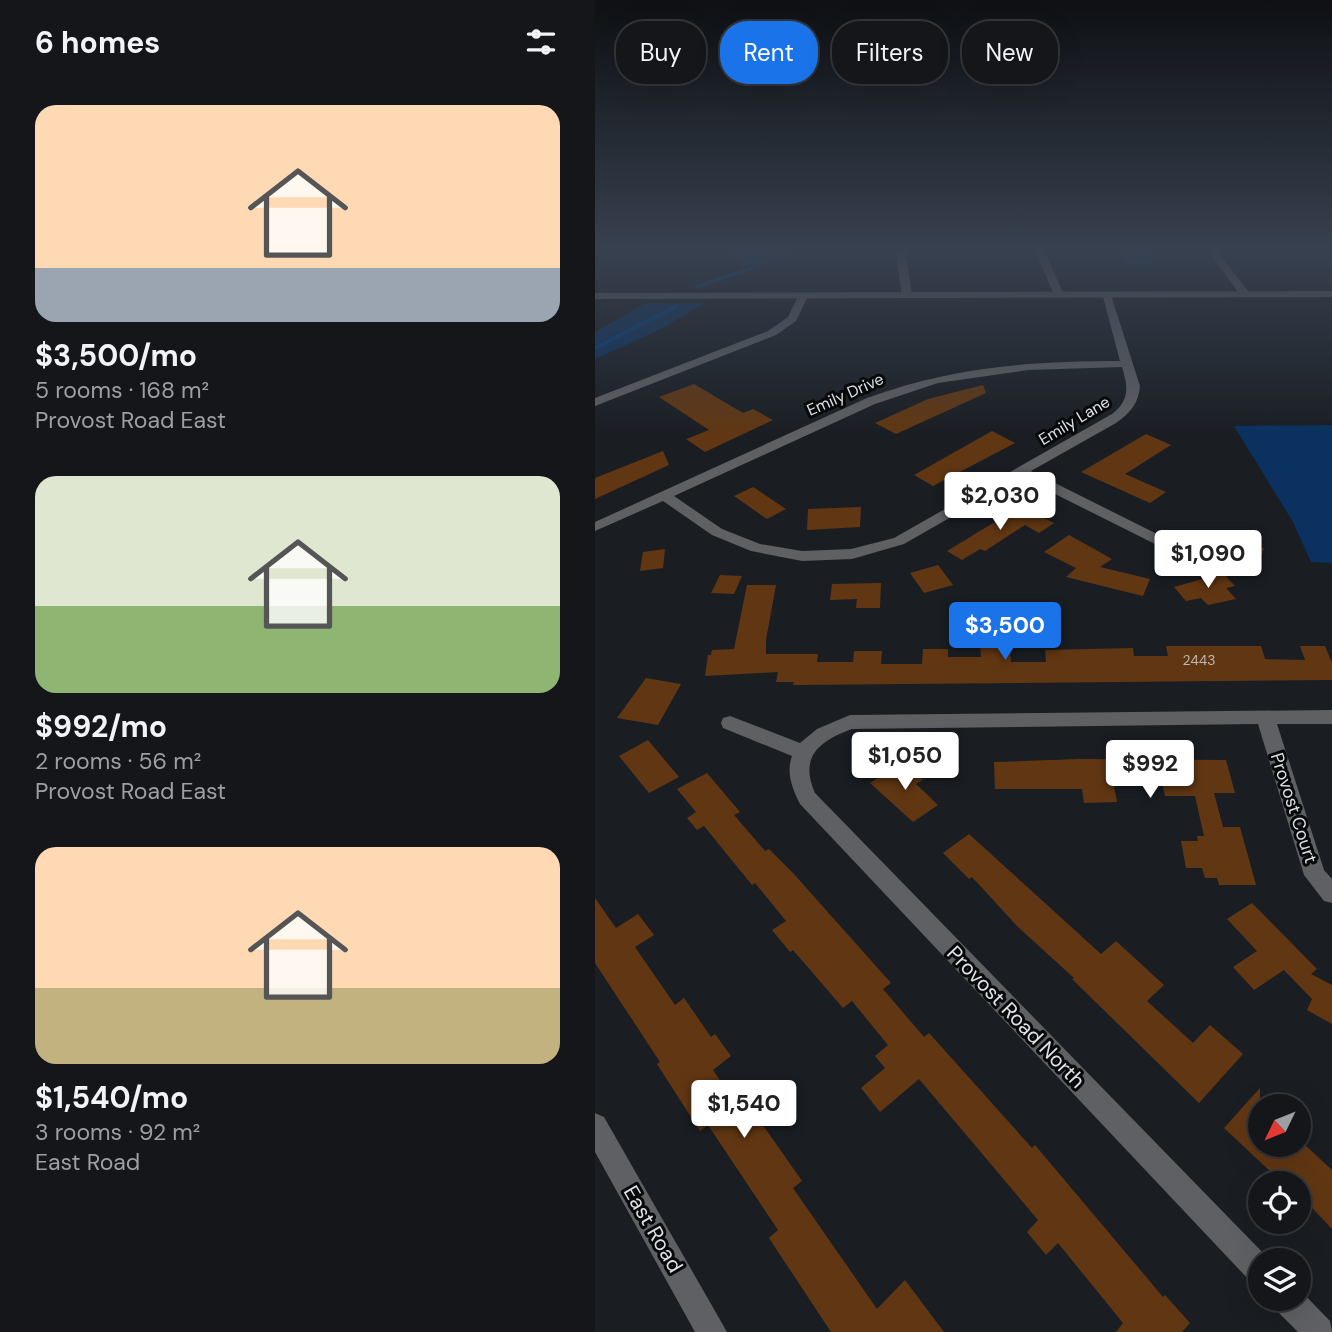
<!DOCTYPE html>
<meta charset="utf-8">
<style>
:root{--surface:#14161a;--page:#212327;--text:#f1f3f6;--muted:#9d9fa2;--line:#333539;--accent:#1a73e8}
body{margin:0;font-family:"DM Sans",sans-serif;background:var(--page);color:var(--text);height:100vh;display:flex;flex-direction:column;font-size:26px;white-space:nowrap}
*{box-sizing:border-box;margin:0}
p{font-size:23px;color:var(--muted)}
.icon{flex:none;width:38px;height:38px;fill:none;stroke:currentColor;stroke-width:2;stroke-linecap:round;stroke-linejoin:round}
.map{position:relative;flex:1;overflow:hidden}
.details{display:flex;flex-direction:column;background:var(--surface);width:595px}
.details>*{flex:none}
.hud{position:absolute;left:21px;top:21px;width:611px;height:63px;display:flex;gap:14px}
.needle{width:46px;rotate:227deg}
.tools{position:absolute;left:653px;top:1094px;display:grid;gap:14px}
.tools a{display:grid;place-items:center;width:63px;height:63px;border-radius:50%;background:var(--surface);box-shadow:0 7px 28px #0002,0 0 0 2px var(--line);font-size:35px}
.price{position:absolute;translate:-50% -60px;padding:0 16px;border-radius:7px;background:#fff;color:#222;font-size:23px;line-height:46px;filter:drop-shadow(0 2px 4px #0008)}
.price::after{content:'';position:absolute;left:50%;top:42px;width:21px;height:16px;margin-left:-10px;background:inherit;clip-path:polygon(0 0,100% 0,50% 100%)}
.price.current{background:var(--accent);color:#fff}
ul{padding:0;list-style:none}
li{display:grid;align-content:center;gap:14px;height:371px;padding:0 35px}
li span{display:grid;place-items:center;height:217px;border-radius:21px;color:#555}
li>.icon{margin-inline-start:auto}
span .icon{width:126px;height:126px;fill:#fffc;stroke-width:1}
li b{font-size:30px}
h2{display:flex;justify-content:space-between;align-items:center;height:84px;padding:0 35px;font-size:30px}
.chip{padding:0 24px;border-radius:28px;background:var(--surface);box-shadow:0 7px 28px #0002,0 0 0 2px var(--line);font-size:24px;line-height:63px}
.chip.current{background:var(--accent);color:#fff}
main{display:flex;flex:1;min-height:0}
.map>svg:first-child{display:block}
.green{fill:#0a3160}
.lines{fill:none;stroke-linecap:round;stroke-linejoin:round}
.stream{stroke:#003e82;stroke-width:3.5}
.building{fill:#613713}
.minor{fill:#5e6063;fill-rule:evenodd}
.tertiary{fill:#5e6063;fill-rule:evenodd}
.labels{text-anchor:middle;stroke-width:6;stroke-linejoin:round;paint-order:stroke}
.number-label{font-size:14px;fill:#beb6b0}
.far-street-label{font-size:16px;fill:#dde0e4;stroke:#06080a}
.street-label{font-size:18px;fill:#dde0e4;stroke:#06080a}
.near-street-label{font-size:21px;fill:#dde0e4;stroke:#06080a}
</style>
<main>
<section class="details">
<h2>6 homes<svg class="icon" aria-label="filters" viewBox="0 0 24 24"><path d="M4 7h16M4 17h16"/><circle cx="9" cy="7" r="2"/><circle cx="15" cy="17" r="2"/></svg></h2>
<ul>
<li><span style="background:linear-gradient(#ffd9b3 75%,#9aa5b1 0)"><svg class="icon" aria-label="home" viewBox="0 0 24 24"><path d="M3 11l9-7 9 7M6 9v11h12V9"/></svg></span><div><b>$3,500/mo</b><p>5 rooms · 168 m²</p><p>Provost Road East</p></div></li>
<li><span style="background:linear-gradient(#dfe7d0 60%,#8fb573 0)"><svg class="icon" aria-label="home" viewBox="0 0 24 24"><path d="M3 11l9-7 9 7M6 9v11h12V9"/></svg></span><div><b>$992/mo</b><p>2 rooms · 56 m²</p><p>Provost Road East</p></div></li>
<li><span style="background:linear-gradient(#ffd9b3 65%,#c2b280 0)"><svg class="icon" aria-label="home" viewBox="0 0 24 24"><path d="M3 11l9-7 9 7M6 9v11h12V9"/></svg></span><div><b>$1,540/mo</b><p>3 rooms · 92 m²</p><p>East Road</p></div></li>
</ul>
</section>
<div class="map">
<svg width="737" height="1332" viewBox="0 0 737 1332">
<rect width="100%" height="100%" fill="#1a1e23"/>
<!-- green -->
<g class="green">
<polygon points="126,250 201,250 150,267"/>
<polygon points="522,250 568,250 552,267 534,267"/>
<polygon points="51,303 109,303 66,329 0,359 0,332"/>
<polygon points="737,425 737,563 716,562 698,522 639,426"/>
</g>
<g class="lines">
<!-- stream -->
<g class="stream">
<polyline points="102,287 207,250"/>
<polyline points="0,348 82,306"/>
</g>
</g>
<!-- building -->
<g class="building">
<polygon points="99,384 148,413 158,409 178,420 110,452 91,439 114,430 64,397"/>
<polygon points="388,385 391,393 301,434 280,423 333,399"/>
<polygon points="397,431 420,443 338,486 319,475"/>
<polygon points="551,434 576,445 530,474 571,492 555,503 486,472"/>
<polygon points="68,451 74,465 0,499 0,478"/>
<polygon points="158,487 191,509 172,519 139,496"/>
<polygon points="426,506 459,523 444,533 430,525 390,551 385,549 367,560 352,551"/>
<polygon points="266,507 265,527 212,530 213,509"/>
<polygon points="474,535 517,559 505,567 555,579 548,596 471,577 481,568 449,552"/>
<polygon points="640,542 669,548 661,572 632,565"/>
<polygon points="70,549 68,568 45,571 48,552"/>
<polygon points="343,565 358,585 329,593 315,573"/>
<polygon points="628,573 640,586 631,588 641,599 613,605 606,598 591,601 579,587"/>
<polygon points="125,575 147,576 139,594 116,593"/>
<polygon points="286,583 285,608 261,608 262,599 235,600 237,584"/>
<polygon points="152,585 181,585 171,640 171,654 223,654 222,662 258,662 259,651 287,651 286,664 327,664 328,649 353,649 353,657 386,657 385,646 415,646 416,662 451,662 450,650 538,648 539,656 573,656 571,646 666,646 670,659 710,660 705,646 730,646 737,663 737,680 198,685 199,682 181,682 183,672 110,676 113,655 116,655 117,650 139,649"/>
<polygon points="51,678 86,684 63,725 22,718"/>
<polygon points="53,740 84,777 54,793 24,756"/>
<polygon points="484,759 631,760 640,793 619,793 628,827 645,827 661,885 624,885 622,878 610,878 607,868 591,868 586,841 603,841 602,836 609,836 600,796 570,796 568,786 519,786 522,802 489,803 487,789 400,789 399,762"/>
<polygon points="308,762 328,780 321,784 343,805 318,822 275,783"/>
<polygon points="112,773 145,812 139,815 170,851 174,849 198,873 296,983 288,989 329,1037 334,1033 437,1148 440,1145 568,1297 570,1295 595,1323 587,1332 521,1332 528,1323 463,1243 451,1255 432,1232 443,1220 324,1079 285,1112 266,1088 290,1068 280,1056 293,1045 257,1001 248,1008 198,950 195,952 177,930 191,921 160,883 157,885 109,826 102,830 92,818 101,812 82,789"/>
<polygon points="374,834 506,954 521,941 569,985 552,1001 598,1043 615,1025 648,1054 604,1103 477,979 479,978 423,927 377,877 374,879 348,853"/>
<polygon points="0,898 21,928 43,914 59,935 40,947 80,1005 89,998 116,1037 120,1034 136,1056 118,1070 150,1117 158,1111 207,1181 198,1188 282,1309 310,1280 349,1332 236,1332 174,1238 183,1230 113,1125 105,1131 62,1064 65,1062 0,963"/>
<polygon points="657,903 722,969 716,974 737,985 737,1024 712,1010 717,999 689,970 659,990 638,967 662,951 632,919"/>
<polygon points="665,1088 665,1144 709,1144 737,1170 737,1229 704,1194 704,1183 693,1183 681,1171 678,1174 629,1128"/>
</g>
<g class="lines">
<!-- minor -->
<g class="minor">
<polygon points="304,250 313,250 311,255 317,295 312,298 307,295 301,255"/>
<polygon points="440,250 449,250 469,295 468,297 459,295"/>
<polygon points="612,250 621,250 654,292 654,296 646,296"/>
<polygon points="208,293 213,296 201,321 181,335 0,406 0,398 173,331 193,317 203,296"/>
<path d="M 507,293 L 516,295 L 545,386 C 544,403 535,413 521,423 L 436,471 L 576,541 L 579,544 L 576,547 L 566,547 L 426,477 L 309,544 L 257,559 L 207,561 L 156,551 L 117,535 L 68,501 L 0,531 L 0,522 L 272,398 C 357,367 435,361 525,361 ZM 527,367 C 533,387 535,400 517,414 L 299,538 L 256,549 L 207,551 L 165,544 L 127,529 L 79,496 L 280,404 L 343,383 L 433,370 Z"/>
<path d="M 737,710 L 737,724 L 682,724 L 729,870 L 737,879 L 737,903 L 729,901 L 709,875 L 663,724 L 257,729 C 224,741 204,757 220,793 L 675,1260 L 665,1260 L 665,1286 L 655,1281 L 205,804 C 197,788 191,773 197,756 L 128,728 L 126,723 L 128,718 L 135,716 L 205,743 L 222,729 L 255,715 Z"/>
<polygon points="704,1289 735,1321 737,1332 703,1332 680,1309 676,1298 704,1298"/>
</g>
<!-- tertiary -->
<g class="tertiary">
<polygon points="737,291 737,297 0,299 0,293"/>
<polygon points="0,1113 9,1117 132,1332 100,1332 0,1152"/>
</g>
</g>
<!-- sky -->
<linearGradient id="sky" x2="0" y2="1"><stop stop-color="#0e1013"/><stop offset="0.57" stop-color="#384150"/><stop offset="1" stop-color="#384150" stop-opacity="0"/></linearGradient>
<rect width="737" height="437" fill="url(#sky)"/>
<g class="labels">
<!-- number labels -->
<g class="number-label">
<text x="604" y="665">2443</text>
</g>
<!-- far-street labels -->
<g class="far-street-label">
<text transform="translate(250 394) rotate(-24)" y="6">Emily Drive</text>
<text transform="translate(479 420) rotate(-31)" y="6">Emily Lane</text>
</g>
<!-- street labels -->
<g class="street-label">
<text transform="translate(699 808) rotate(72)" y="6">Provost Court</text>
</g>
<!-- near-street labels -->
<g class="near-street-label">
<text transform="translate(421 1017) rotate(46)" y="7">Provost Road North</text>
<text transform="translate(58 1229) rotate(60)" y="7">East Road</text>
</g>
</g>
</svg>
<div class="tools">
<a><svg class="needle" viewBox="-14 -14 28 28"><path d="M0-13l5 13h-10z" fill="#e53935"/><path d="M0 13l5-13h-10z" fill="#9d9fa2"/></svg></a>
<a><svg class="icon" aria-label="locate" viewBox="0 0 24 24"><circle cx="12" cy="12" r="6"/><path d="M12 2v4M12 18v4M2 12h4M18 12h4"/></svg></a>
<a><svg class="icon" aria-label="layers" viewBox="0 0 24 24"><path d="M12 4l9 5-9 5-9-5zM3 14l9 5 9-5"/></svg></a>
</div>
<b class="price" style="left:405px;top:532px">$2,030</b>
<b class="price" style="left:613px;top:590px">$1,090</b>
<b class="price current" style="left:410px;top:662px">$3,500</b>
<b class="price" style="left:310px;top:792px">$1,050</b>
<b class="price" style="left:555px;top:800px">$992</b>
<b class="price" style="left:149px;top:1140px">$1,540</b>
<div class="hud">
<a class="chip">Buy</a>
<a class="chip current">Rent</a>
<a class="chip">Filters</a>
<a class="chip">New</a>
</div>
</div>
</main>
